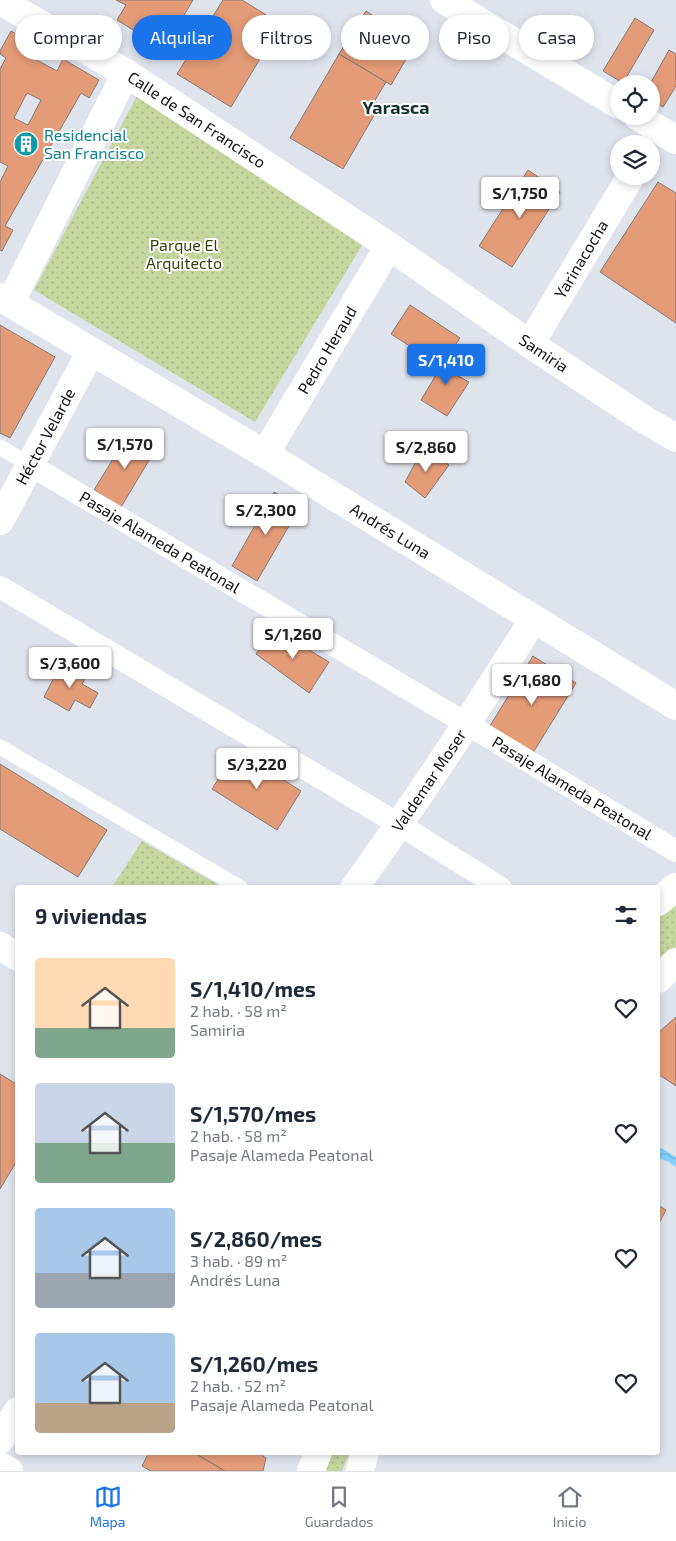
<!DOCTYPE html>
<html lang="es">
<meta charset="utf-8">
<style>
:root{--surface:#fff;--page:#f6f6f7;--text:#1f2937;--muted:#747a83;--line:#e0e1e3;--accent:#1a73e8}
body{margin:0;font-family:"Exo 2",sans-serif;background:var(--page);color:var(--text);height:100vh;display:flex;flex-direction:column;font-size:19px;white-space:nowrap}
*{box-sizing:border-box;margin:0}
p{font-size:16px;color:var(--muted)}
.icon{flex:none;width:28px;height:28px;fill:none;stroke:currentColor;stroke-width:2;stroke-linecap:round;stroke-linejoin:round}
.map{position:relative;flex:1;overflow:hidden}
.drawer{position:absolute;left:15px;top:885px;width:645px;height:570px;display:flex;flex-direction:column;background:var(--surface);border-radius:5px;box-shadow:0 2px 8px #0003}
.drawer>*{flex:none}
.guide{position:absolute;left:15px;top:15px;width:646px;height:45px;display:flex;gap:10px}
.buttons{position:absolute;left:610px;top:75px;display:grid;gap:10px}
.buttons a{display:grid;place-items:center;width:50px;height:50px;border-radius:50%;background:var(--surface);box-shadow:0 2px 8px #0003;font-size:25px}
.price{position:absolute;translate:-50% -42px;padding:0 11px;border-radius:5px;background:#fff;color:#222;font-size:16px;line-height:32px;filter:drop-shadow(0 1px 2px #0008)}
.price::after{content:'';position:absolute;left:50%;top:30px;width:15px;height:11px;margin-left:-8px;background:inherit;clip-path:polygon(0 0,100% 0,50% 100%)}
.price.selected{background:var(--accent);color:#fff}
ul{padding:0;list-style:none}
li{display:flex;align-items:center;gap:15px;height:125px;padding:0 20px}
li span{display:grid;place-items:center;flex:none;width:140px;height:100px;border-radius:5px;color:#555}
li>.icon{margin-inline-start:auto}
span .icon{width:60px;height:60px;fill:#fffc;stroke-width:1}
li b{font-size:21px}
h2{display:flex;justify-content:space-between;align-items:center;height:60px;padding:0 20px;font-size:21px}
.pill{padding:0 18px;border-radius:22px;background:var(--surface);box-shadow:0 2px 8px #0003;font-size:18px;line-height:45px}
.pill.selected{background:var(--accent);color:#fff}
.dock{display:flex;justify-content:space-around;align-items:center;height:70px;border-top:1px solid var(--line);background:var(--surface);font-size:14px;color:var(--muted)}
.dock a{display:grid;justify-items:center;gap:2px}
.dock .selected{color:var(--accent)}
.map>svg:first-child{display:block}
.grass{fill:url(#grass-dots)}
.water{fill:url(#water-waves)}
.building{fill:#e49b78;stroke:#857b77;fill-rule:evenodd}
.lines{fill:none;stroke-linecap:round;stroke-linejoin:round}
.service{stroke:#fff;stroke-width:15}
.pedestrian{stroke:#fff;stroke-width:22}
.minor{stroke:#fff;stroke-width:28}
.secondary{stroke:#fff;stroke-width:28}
.labels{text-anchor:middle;stroke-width:4;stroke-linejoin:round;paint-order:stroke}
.street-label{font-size:16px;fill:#0e1013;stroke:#fff}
.culture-label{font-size:16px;fill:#0d838f;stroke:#fff;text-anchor:start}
.park-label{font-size:16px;fill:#36430b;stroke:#fff}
.neighbourhood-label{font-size:18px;font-weight:bold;fill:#13332d;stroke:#fff}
</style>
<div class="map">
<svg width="676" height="1471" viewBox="0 0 676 1471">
<defs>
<pattern id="grass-dots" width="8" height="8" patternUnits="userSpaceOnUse" patternTransform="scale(1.25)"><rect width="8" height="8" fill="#c6d69f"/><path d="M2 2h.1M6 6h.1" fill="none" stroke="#a9b788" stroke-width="1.8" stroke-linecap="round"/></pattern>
<pattern id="water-waves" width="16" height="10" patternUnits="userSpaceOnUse" patternTransform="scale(1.25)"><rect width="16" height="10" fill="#84d0ff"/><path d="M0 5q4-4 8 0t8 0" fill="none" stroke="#71b2da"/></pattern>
</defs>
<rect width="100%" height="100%" fill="#dfe3ec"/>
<!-- grass -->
<g class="grass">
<polygon points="137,96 364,242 255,422 34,290"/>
<polygon points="142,841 222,887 112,887"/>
<polygon points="676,901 676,947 658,964 658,915"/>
<polygon points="328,1453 349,1453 342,1471 321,1471"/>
</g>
<!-- water -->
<polygon class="water" points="658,1146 676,1157 676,1167 669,1162 658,1158"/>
<!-- building -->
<g class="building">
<polygon points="116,0 193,0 164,49 117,20 126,5"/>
<polygon points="223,0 242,0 281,24 231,107 177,74"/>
<polygon points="366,11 415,44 391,85 339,54"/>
<polygon points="635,18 654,30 623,83 603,71"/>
<path d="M 11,31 L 41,48 L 35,59 L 57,71 L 63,59 L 99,80 L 89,98 L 81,93 L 5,226 L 13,230 L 2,251 L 0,250 L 0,182 L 8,166 L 0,162 L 0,69 L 6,58 L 0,54 L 0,51 ZM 27,93 L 41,100 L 28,125 L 14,118 Z"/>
<polygon points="669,50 676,54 676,86 663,107 651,100 651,84 650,84"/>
<polygon points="339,54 386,82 374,102 380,105 343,169 290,138"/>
<polygon points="528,170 560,192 512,267 479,246"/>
<polygon points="658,182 676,193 676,323 600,272"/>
<polygon points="410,305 460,338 441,366 391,334"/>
<polygon points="0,325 55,357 10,438 0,433"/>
<polygon points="449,353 466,364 458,376 469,382 447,416 421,400"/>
<polygon points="141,437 157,447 121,507 94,490 126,438 136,445"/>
<polygon points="424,447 449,465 425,498 405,482"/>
<polygon points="274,492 300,507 257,581 232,566"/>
<polygon points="273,628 329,662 309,693 256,654"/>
<polygon points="533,656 576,683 531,756 488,729"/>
<polygon points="61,664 86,677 82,684 98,693 90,708 75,700 69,711 44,697"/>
<polygon points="237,750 301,791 277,830 212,789"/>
<polygon points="0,764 107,830 78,877 0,829"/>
<polygon points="676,1017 676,1086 658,1074 658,1033"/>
<polygon points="0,1074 18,1085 18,1159 0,1189"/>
<polygon points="658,1205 666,1210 658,1225"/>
<polygon points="149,1452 193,1452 225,1471 151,1471 142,1466"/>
<polygon points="193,1452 257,1452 266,1458 263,1471 225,1471"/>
</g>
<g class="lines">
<!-- service -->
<g class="service">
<polyline points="0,447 30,465"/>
<polyline points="0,747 241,888"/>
</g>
<!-- pedestrian -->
<g class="pedestrian">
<path id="s1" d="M 30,465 L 467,724 L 676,851"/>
<polyline points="0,587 400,825 501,888"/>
</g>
<!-- minor -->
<g class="minor">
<polyline points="444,0 619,105"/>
<path id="s2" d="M 0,1 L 126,73 L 389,246 L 530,344 L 645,420 L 676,438"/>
<polyline points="637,116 676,140"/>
<path id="s3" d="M 0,297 L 265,454 L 676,706"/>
<polyline points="10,303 126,73"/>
<path id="s4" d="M 530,344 L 631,176"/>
<path id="s5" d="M 265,454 L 389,246"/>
<path id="s6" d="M 0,521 L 91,351"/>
<path id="s7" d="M 354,888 C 417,801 476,711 533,620"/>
<polyline points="0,946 18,957"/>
<polyline points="0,1440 18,1411"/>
<polyline points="0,1466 9,1471"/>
</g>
<!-- secondary -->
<g class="secondary">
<polyline points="658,902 676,887"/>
<polyline points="658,979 676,962"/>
<polyline points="311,1471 318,1452"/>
<polyline points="360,1471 365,1452"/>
</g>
</g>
<!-- icons -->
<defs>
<symbol id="building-disc" viewBox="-11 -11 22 22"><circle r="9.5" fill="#0f9aa8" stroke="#fff"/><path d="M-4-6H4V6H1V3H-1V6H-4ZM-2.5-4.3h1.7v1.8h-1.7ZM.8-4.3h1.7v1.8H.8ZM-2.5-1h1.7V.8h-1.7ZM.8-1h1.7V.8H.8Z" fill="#fff"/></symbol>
</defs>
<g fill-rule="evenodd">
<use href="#building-disc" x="12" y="130" width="28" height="28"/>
</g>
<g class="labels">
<!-- street labels -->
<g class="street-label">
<text dy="6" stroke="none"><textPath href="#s2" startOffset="230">Calle de San Francisco</textPath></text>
<text dy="6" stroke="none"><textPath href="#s4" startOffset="99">Yarinacocha</textPath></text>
<text dy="6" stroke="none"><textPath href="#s5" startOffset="121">Pedro Heraud</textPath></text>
<text dy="6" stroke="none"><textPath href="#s2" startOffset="648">Samiria</textPath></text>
<text dy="6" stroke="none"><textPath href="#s6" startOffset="96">Héctor Velarde</textPath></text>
<text dy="6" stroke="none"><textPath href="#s3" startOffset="455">Andrés Luna</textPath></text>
<text dy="6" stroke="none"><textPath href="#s1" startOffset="151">Pasaje Alameda Peatonal</textPath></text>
<text dy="6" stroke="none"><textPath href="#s7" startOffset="131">Valdemar Moser</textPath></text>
<text dy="6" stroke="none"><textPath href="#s1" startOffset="631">Pasaje Alameda Peatonal</textPath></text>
</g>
<!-- culture labels -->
<g class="culture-label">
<text x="44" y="141">Residencial<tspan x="44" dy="18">San Francisco</tspan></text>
</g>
<!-- park labels -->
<g class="park-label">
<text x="184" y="251">Parque El<tspan x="184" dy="18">Arquitecto</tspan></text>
</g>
<!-- neighbourhood labels -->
<g class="neighbourhood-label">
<text x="396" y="114">Yarasca</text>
</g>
</g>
</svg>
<div class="buttons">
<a><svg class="icon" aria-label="locate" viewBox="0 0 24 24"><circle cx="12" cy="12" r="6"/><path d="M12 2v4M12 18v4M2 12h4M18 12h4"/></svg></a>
<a><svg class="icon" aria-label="layers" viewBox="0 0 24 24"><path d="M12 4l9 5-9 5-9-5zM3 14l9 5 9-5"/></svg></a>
</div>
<b class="price" style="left:520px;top:219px">S/1,750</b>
<b class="price selected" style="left:446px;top:386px">S/1,410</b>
<b class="price" style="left:125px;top:470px">S/1,570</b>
<b class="price" style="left:426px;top:473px">S/2,860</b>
<b class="price" style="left:266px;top:536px">S/2,300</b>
<b class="price" style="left:293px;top:660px">S/1,260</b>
<b class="price" style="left:70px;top:689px">S/3,600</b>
<b class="price" style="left:532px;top:706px">S/1,680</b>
<b class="price" style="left:257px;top:790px">S/3,220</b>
<div class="guide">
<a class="pill">Comprar</a>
<a class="pill selected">Alquilar</a>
<a class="pill">Filtros</a>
<a class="pill">Nuevo</a>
<a class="pill">Piso</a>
<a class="pill">Casa</a>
</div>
<section class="drawer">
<h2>9 viviendas<svg class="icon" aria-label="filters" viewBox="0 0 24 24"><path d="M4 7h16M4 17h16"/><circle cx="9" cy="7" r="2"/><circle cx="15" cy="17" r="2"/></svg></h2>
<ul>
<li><span style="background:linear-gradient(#ffd9b3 70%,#7fa58c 0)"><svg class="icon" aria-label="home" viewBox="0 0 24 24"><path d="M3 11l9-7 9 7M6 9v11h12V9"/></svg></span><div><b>S/1,410/mes</b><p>2 hab. · 58 m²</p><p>Samiria</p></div><svg class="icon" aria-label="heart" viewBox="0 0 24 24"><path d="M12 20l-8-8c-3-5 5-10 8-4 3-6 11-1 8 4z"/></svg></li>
<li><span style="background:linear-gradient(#c9d6e8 60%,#7fa58c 0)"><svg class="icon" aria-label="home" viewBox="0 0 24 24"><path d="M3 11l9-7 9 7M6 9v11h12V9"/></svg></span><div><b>S/1,570/mes</b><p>2 hab. · 58 m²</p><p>Pasaje Alameda Peatonal</p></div><svg class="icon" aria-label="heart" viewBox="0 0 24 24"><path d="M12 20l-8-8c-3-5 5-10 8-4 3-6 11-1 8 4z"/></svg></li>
<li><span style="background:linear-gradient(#a9c7e8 65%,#9aa5b1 0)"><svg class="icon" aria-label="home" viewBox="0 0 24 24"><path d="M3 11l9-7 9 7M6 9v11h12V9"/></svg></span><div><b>S/2,860/mes</b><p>3 hab. · 89 m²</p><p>Andrés Luna</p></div><svg class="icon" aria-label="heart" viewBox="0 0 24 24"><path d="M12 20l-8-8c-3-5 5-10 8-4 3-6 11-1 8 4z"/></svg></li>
<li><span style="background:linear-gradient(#a9c7e8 70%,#b9a48a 0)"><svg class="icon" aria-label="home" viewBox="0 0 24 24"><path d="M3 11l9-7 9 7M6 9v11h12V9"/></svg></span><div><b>S/1,260/mes</b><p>2 hab. · 52 m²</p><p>Pasaje Alameda Peatonal</p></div><svg class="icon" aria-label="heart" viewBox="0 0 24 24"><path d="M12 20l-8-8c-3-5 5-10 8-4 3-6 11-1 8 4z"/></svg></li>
</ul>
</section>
</div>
<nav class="dock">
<a class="selected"><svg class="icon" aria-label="map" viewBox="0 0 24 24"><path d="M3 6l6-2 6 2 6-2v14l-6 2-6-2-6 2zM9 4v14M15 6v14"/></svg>Mapa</a>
<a><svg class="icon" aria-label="saved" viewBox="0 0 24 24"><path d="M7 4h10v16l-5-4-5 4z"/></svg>Guardados</a>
<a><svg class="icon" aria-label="home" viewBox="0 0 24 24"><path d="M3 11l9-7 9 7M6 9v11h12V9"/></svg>Inicio</a>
</nav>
